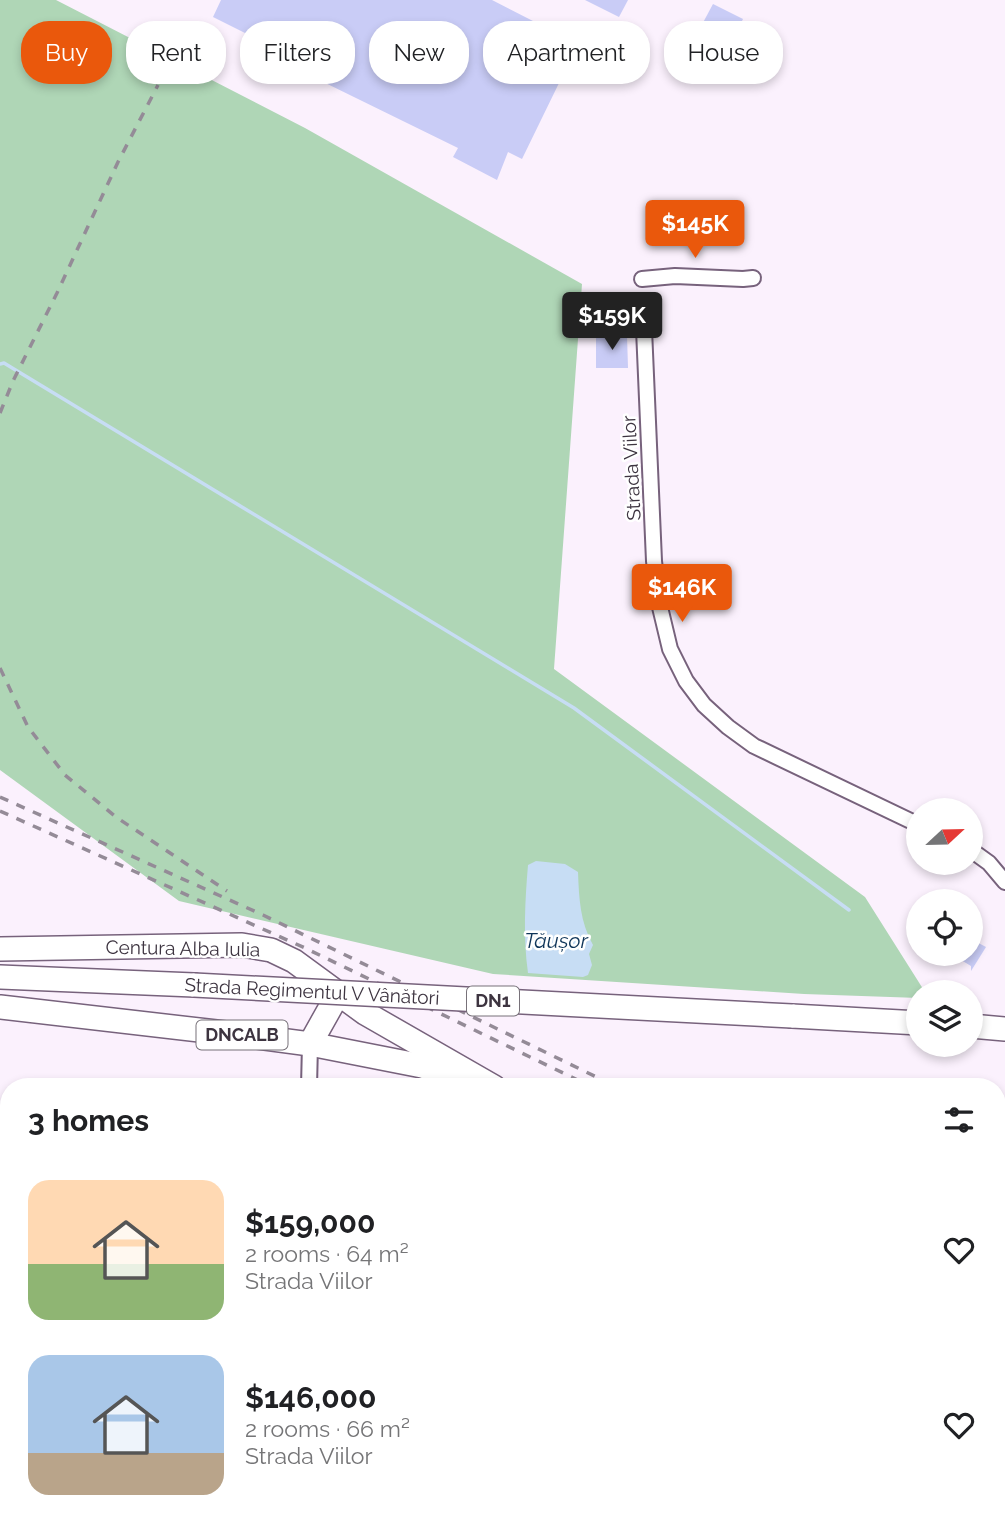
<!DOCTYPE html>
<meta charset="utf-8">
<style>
:root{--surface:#fff;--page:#f2f2f2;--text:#202124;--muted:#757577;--accent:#ea580c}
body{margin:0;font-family:Raleway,sans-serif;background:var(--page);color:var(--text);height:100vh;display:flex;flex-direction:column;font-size:26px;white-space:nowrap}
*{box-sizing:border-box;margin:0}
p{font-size:23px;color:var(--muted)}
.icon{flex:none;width:38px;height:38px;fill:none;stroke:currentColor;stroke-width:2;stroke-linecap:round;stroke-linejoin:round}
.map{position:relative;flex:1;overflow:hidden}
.drawer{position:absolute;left:0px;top:1078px;width:1006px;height:448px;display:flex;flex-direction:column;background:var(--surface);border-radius:28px 28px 0 0;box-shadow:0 4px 10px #0003}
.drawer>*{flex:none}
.hud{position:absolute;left:21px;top:21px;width:964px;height:63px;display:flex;gap:14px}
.needle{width:46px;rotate:68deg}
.buttons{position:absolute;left:906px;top:798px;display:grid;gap:14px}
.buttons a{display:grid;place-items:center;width:77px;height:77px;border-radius:50%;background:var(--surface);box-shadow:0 4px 10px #0003;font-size:35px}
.price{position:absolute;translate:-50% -60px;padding:0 16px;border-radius:7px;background:var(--accent);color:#fff;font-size:23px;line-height:46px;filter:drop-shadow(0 2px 4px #0008)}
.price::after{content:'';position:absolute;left:50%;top:42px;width:21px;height:16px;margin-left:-10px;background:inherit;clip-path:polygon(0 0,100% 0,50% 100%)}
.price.on{background:#222;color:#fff}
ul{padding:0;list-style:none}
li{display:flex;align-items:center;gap:21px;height:175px;padding:0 28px}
li span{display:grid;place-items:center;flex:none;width:196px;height:140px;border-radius:21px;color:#555}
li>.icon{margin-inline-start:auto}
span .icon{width:84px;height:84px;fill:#fffc;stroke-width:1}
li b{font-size:30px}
h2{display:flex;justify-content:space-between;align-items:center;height:84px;padding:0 28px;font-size:30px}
.tag{padding:0 24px;border-radius:28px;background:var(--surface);box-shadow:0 4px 10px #0003;font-size:24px;line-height:63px}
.tag.on{background:var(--accent);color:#fff}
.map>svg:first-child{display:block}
.green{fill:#afd6b6}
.water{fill:#c7ddf4}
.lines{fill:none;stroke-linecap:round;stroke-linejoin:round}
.stream{stroke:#c7ddf4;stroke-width:3.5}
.building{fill:#c9ccf6}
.minor-casing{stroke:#77627c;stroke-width:18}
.primary-casing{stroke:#77627c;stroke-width:26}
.motorway-casing{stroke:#77627c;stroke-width:30}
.minor{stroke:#fff;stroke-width:14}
.primary{stroke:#fff;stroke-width:23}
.motorway{stroke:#fff;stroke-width:26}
.rail{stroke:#948b97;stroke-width:3.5;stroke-dasharray:9 9;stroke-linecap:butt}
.primary-bridge-casing{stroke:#77627c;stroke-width:26;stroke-linecap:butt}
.primary-bridge{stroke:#fff;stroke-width:23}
.labels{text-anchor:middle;stroke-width:5;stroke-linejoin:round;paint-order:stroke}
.shield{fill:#fff;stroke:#777179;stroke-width:2}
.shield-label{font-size:18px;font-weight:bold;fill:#3d3440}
.street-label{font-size:19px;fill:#3d3440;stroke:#fff}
.water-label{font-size:21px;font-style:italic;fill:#0f3559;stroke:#fff}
</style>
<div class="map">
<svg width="1005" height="1526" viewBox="0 0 1005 1526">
<rect width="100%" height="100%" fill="#fbf1fd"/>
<!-- green -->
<polygon class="green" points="0,0 56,0 305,128 582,284 554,669 865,897 925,992 919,992 919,998 804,994 493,974 179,901 0,770"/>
<!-- water -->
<path class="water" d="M 536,861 L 565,864 L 578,872 C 579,898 580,922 593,945 L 589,954 L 592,965 L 588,975 L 583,977 L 528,973 C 523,937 525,901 528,865 Z"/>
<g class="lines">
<!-- stream -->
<polyline class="stream" points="0,364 4,363 574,708 849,910"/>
</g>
<!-- building -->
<g class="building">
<polygon points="221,0 492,0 578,44 522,159 508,152 497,180 453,157 458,148 307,74 311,66 213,17"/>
<polygon points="585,0 628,0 619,17"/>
<polygon points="713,4 743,19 723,60 691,45"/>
<polygon points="596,335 627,336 628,368 596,368"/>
<polygon points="971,939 986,947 971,971 971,966 951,954 971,954"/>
</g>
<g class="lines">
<defs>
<g id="minor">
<polyline points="642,279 675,276 743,279 753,278"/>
<polyline points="643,306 654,561 659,603 670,649 686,681 704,705 728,727 754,746 919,825"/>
<polyline points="971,850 989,863 1005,882"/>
<polyline points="309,1087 310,1044"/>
<polyline points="0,1162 9,1163"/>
<polyline points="300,1526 301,1517"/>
</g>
<g id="primary">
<polyline points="0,949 242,945 271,950 294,961 365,1013 494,1087"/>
<polyline points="0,977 194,985"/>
<polyline points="0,1007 234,1034 310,1044 422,1066 459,1079"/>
<polyline points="792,1016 919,1023"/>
<polyline points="971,1026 1005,1029"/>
<polyline points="310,1044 338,994"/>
<polyline points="998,1377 1005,1381"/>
</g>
<polyline id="motorway" points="450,1526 455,1517"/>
</defs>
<!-- minor casing -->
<use href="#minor" class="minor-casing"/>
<!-- primary casing -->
<use href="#primary" class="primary-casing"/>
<!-- motorway casing -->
<use href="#motorway" class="motorway-casing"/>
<!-- minor -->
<use href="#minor" class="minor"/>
<!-- primary -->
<use href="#primary" class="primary"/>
<!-- motorway -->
<use href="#motorway" class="motorway"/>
<!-- rail -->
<g class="rail">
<polyline points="0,413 13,381 57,293 118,162 158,85"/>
<polyline points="0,668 28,727 65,775 116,817 227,891"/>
<polyline points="0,797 263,915 617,1087"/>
<polyline points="0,811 305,948 592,1087"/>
<polyline points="998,1262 1005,1266"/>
<polyline points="998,1277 1005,1280"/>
<polyline points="998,1290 1005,1294"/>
</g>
<defs>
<polyline id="primary-bridge" points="194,985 792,1016"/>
</defs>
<!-- primary-bridge casing -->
<use href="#primary-bridge" class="primary-bridge-casing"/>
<!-- primary-bridge -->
<use href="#primary-bridge" class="primary-bridge"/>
</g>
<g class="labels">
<!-- shield labels -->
<g class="shield">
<rect x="467" y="986.5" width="52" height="29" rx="5"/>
<rect x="196.5" y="1020.5" width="91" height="29" rx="5"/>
</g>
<g class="shield-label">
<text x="493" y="1007">DN1</text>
<text x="242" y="1041">DNCALB</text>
</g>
<!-- street labels -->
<g class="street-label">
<text transform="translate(631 468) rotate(-93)" y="7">Strada Viilor</text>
<text transform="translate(183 948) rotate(1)" y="7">Centura Alba Iulia</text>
<text transform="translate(312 991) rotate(3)" y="7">Strada Regimentul V Vânători</text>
</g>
<!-- water labels -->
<g class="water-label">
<text x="556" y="948">Tăușor</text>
</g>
</g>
</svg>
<div class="buttons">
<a><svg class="needle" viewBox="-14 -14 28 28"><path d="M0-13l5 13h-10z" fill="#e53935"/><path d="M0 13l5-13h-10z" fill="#757577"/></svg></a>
<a><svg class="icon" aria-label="locate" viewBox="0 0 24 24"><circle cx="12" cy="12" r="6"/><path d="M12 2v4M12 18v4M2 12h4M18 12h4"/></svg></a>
<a><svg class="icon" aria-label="layers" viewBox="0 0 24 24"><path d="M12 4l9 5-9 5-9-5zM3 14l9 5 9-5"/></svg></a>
</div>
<b class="price" style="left:695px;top:260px">$145K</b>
<b class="price on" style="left:612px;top:352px">$159K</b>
<b class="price" style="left:682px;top:624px">$146K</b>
<div class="hud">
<a class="tag on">Buy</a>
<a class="tag">Rent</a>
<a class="tag">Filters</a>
<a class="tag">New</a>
<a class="tag">Apartment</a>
<a class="tag">House</a>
</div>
<section class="drawer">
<h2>3 homes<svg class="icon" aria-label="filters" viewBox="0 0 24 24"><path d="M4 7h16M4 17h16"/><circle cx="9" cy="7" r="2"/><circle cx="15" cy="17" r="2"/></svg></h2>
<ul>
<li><span style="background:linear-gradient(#ffd9b3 60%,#8fb573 0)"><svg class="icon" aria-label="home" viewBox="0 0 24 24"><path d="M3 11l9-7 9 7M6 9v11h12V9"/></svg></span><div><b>$159,000</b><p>2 rooms · 64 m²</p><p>Strada Viilor</p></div><svg class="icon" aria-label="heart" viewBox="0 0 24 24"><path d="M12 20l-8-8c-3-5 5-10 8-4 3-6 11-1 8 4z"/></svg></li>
<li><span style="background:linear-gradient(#a9c7e8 70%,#b9a48a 0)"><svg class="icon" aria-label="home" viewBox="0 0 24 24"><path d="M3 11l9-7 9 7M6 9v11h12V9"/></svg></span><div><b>$146,000</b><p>2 rooms · 66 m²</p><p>Strada Viilor</p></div><svg class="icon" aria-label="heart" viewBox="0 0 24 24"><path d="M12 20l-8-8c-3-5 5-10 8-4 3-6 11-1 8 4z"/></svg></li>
</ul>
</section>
</div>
